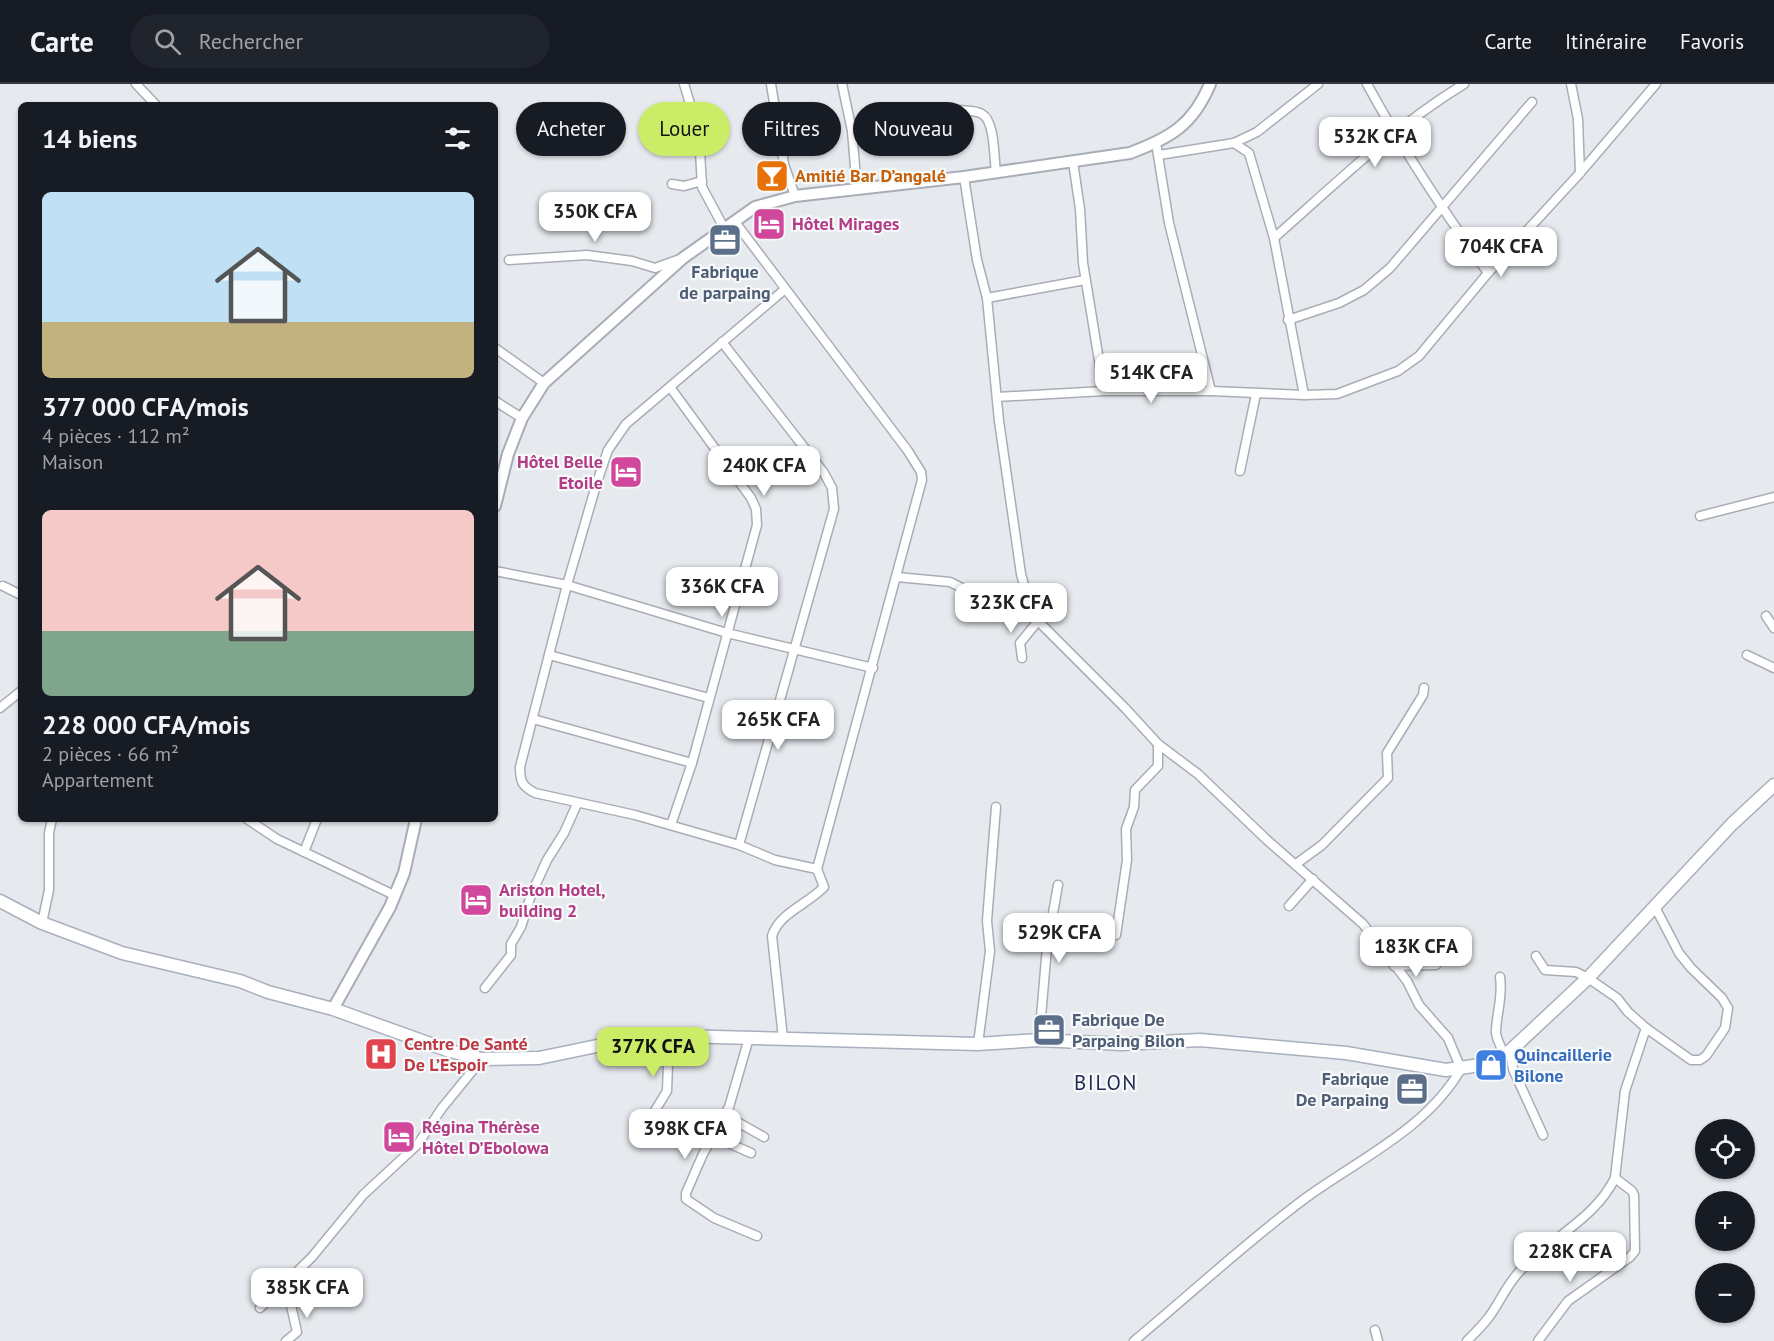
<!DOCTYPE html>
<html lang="fr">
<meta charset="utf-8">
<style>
:root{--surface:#171b24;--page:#20242c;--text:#f1f3f6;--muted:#9ea1a6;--line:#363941;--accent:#cbec66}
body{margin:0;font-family:"PT Sans",sans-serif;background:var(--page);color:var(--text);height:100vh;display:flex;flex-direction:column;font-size:22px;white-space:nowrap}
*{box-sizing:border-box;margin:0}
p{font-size:20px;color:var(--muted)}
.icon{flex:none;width:33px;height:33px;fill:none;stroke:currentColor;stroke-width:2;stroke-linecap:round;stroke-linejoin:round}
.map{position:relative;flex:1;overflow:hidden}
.details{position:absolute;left:18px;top:18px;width:480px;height:720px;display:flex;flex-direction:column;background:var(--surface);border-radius:9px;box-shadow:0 2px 4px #0004}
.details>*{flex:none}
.top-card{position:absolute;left:516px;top:18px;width:570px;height:54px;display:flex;gap:12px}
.controls{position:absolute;left:1695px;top:1035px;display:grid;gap:12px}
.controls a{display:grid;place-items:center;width:60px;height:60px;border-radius:50%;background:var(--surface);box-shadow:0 2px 4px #0004;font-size:30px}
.price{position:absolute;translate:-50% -51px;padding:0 14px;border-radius:12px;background:#fff;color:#222;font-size:20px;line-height:39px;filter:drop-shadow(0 2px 3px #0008)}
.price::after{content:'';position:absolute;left:50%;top:36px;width:18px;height:14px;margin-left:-9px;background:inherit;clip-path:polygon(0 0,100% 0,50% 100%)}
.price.active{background:var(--accent);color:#111}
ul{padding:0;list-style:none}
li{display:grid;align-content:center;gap:12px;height:318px;padding:0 24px}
li span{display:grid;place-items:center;height:186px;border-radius:9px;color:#555}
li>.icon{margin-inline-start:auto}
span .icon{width:108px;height:108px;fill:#fffc;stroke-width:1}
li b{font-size:26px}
h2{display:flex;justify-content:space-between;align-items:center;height:72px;padding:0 24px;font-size:26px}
.pill{padding:0 21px;border-radius:27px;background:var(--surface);box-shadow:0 2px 4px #0004;font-size:21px;line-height:54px}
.pill.active{background:var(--accent);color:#111}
header{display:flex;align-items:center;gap:36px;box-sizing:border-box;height:84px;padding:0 30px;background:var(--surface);border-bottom:2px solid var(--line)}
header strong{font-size:28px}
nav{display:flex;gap:33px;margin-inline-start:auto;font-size:21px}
.search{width:420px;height:54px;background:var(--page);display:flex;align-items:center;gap:15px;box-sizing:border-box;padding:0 21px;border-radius:33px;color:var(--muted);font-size:22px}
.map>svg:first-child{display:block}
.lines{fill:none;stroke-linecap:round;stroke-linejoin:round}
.minor-casing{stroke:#a8adb6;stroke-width:11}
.tertiary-casing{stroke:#a8adb6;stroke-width:14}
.secondary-casing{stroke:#a8afbd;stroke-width:15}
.minor{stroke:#fff;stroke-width:8}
.tertiary{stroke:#fff;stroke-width:10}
.secondary{stroke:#fff;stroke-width:12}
.labels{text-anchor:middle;stroke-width:4.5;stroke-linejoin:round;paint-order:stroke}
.food-label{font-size:18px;font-weight:bold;fill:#c56008;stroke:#f7f9fb;text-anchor:start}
.hotel-label{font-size:18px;font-weight:bold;fill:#b23c85;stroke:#f7f9fb;text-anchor:start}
.service-label{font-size:18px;font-weight:bold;fill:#4e5e75;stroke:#f7f9fb}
.health-label{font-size:18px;font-weight:bold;fill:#be3a42;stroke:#f7f9fb;text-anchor:start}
.shop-label{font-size:18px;font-weight:bold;fill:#366cbe;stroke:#f7f9fb;text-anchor:start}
.quarter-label{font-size:21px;letter-spacing:1.5px;fill:#222d52;stroke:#f7f9fb}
</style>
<header>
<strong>Carte</strong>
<div class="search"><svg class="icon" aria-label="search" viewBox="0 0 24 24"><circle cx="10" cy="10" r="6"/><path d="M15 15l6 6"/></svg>Rechercher</div>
<nav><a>Carte</a><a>Itinéraire</a><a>Favoris</a></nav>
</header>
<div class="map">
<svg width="1774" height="1257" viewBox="0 0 1774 1257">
<rect width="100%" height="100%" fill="#e6eaee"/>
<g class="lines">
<defs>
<g id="minor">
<polyline points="136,0 156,21"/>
<polyline points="684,0 699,49 702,103 724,144"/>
<polyline points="771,0 784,80 795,112"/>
<polyline points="842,0 852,47 857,106"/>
<path d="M 1367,0 C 1403,66 1444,128 1488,189"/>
<polyline points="1571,0 1578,35 1580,89"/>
<path d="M 852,47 L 959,26 C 966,27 975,26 982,30 C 995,37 994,74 996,89"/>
<polyline points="1156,59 1169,139 1211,307"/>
<polyline points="1234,59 1249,69 1274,154 1304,311"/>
<polyline points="1159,71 1234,59 1257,48 1318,0"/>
<polyline points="1073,78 1080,125 1083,179 1104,307"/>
<path d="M 964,93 L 977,176 L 987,214 L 999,337 L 1021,490 L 1027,512 L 1038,537 L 1125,624 L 1158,660 L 1198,690 L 1267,756 L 1363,840 L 1407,897 L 1419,921 L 1448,954 L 1461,985 C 1426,1045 1361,1074 1307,1113 C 1247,1157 1192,1209 1134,1257"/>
<polyline points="672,100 684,102 702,97"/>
<path d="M 735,138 L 908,367 L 921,388 L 922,396 L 817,785 L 824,803 C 808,820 779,829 772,852 L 783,954"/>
<path d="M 1274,154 C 1335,100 1395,42 1464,0"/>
<polyline points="509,176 587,171 632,177 655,184 680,175"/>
<path d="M 784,206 L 626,340 L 608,366 L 597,398 L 567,501 L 520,683 C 520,698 522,702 535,709 L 635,731 L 739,761 L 775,776 L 817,785"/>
<polyline points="987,214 1085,196"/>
<polyline points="1288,236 1339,219 1364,206 1390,184 1532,18"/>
<polyline points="722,258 824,389 832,404 834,425 739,761"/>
<polyline points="495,264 544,299"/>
<polyline points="670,303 751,414 756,425 757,441 692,679 671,741"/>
<polyline points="997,313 1104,307 1211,307 1304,311 1337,310 1398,287 1419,272 1488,189 1580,89 1656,0"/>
<polyline points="495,317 522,334"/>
<polyline points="1240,387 1256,310"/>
<polyline points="1700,432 1774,413"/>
<polyline points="495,487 567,501 727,549 873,584"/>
<polyline points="897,493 950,498 968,507 1027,512"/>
<polyline points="3,502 21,511"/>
<polyline points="1766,532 1774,544"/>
<polyline points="549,571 709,614"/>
<polyline points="1747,571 1774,584"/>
<polyline points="1022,574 1020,559 1038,537"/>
<polyline points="0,624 21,607"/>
<polyline points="533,635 692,679"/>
<polyline points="247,735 277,755 394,811"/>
<polyline points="304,768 317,735"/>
<polyline points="1296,780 1322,761 1388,694 1387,669 1423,611 1424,604"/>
<polyline points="1289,822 1313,795"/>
<polyline points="42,839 49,806 49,749 52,735"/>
<polyline points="1116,851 1127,776 1126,745 1134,723 1135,706 1158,682 1158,660"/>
<polyline points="1536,872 1545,886 1576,888 1588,894 1617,914 1628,928 1646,944 1691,976 1700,976 1706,972 1725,944 1728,924 1722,914 1691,884 1679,869 1654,821"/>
<polyline points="1394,882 1436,881"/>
<path d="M 1500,893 C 1503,911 1497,928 1496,946 C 1495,955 1502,961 1502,969"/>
<polyline points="485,904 511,871 511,860 521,843 531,811 547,776 564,749 577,720"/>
<polyline points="749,954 729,1023 703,1070 686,1109 686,1115 714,1134 757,1152"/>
<polyline points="1039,956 1047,863 1058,801"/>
<polyline points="978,960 990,867 987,837 996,723"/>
<polyline points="1510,967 1513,985 1543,1051"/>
<polyline points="725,1031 764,1053"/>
<polyline points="648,1038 667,1007 669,953"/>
<polyline points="717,1046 726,1058 751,1069"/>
<polyline points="260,1224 312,1173 363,1111 418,1060 442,1024 482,975"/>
<polyline points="1375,1246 1378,1257"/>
<polyline points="286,1257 297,1248 286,1199"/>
<path d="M 1467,1257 C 1475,1249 1483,1241 1489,1233 C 1500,1218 1507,1200 1520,1187 C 1550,1154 1595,1135 1615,1094 L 1625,1007 L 1646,944"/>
<polyline points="1538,1257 1568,1217 1630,1173 1635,1167 1634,1111 1632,1107 1615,1094"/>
</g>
<g id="tertiary">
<path d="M 495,422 L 508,370 L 522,334 L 544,299 L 683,174 L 755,123 L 795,112 L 964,93 L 1130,69 C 1170,54 1193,41 1210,0"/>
<polyline points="333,925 390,823 404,789 416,735"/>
</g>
<polyline id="secondary" points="0,817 42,839 122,869 240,897 268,908 333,925 450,967 482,975 539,974 616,958 676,952 978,960 1039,956 1122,960 1200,956 1346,969 1446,986 1480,981 1510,967 1588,894 1732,740 1774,701"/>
</defs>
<!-- minor casing -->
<use href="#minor" class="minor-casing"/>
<!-- tertiary casing -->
<use href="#tertiary" class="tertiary-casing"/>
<!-- secondary casing -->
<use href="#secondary" class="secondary-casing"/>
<!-- minor -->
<use href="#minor" class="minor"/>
<!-- tertiary -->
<use href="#tertiary" class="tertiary"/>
<!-- secondary -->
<use href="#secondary" class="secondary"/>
</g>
<!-- icons -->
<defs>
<symbol id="bar-square" viewBox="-11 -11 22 22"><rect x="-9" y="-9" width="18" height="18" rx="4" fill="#e8710a" stroke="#f7f9fb"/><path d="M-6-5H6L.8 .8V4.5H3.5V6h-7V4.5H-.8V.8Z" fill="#fff"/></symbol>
<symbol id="hotel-square" viewBox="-11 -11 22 22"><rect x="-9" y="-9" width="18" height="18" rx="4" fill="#d1479c" stroke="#f7f9fb"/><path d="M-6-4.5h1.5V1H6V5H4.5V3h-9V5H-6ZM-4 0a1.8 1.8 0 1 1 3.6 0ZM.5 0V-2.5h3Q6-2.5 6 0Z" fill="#fff"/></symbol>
<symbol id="office-square" viewBox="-11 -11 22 22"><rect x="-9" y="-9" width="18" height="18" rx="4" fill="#5c6f8a" stroke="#f7f9fb"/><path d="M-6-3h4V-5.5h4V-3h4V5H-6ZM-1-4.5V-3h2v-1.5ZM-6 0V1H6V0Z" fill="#fff"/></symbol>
<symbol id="hospital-square" viewBox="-11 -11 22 22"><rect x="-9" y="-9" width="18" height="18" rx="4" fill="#e0444e" stroke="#f7f9fb"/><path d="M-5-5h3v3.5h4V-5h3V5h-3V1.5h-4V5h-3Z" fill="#fff"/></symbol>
<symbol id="shop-square" viewBox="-11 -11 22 22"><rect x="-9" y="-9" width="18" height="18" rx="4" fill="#3f7fe0" stroke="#f7f9fb"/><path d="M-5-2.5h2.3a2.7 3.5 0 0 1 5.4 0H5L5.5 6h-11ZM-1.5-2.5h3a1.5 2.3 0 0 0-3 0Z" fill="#fff"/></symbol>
</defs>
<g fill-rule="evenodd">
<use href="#bar-square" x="753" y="73" width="38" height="38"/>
<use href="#hotel-square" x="750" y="121" width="38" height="38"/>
<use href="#office-square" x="706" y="137" width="38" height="38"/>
<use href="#hotel-square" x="607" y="369" width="38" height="38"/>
<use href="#hotel-square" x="457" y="797" width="38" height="38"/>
<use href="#office-square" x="1030" y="927" width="38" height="38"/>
<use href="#hospital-square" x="362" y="951" width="38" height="38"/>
<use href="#shop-square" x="1472" y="962" width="38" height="38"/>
<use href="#office-square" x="1393" y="986" width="38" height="38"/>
<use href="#hotel-square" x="380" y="1034" width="38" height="38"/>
</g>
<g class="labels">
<!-- food labels -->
<g class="food-label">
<text x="795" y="98">Amitié Bar D’angalé</text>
</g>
<!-- hotel labels -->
<g class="hotel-label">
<text x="792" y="146">Hôtel Mirages</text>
<text x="603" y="384" text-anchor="end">Hôtel Belle<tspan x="603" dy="21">Etoile</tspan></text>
<text x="499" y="812">Ariston Hotel,<tspan x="499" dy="21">building 2</tspan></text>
<text x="422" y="1049">Régina Thérèse<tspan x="422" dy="21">Hôtel D’Ebolowa</tspan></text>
</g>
<!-- service labels -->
<g class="service-label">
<text x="725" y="194">Fabrique<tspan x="725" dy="21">de parpaing</tspan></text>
<text x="1072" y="942" text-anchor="start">Fabrique De<tspan x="1072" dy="21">Parpaing Bilon</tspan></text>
<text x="1389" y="1001" text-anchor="end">Fabrique<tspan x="1389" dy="21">De Parpaing</tspan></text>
</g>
<!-- health labels -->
<g class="health-label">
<text x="404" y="966">Centre De Santé<tspan x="404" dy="21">De L’Espoir</tspan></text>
</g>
<!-- shop labels -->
<g class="shop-label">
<text x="1514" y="977">Quincaillerie<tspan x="1514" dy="21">Bilone</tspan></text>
</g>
<!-- quarter labels -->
<g class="quarter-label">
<text x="1106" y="1006">BILON</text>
</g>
</g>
</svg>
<div class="controls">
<a><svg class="icon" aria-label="locate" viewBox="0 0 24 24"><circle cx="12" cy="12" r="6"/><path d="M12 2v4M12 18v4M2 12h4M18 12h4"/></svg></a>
<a>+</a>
<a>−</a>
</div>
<b class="price" style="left:1375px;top:84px">532K CFA</b>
<b class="price" style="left:595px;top:159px">350K CFA</b>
<b class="price" style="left:1501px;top:194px">704K CFA</b>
<b class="price" style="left:1151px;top:320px">514K CFA</b>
<b class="price" style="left:764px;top:413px">240K CFA</b>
<b class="price" style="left:722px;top:534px">336K CFA</b>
<b class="price" style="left:1011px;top:550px">323K CFA</b>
<b class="price" style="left:778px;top:667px">265K CFA</b>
<b class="price" style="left:1059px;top:880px">529K CFA</b>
<b class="price" style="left:1416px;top:894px">183K CFA</b>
<b class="price active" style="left:653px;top:994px">377K CFA</b>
<b class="price" style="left:685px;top:1076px">398K CFA</b>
<b class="price" style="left:1570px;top:1199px">228K CFA</b>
<b class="price" style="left:307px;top:1235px">385K CFA</b>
<div class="top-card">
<a class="pill">Acheter</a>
<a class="pill active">Louer</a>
<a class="pill">Filtres</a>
<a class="pill">Nouveau</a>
</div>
<section class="details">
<h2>14 biens<svg class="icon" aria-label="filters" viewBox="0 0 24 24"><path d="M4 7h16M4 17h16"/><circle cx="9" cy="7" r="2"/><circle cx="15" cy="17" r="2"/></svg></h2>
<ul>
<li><span style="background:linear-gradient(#bfe0f5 70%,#c2b280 0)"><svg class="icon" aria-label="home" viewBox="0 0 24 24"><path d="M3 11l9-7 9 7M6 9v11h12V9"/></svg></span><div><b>377 000 CFA/mois</b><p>4 pièces · 112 m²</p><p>Maison</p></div></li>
<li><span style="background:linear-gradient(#f6c9c9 65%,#7fa58c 0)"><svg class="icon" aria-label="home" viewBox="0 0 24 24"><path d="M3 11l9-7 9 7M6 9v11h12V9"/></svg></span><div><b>228 000 CFA/mois</b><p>2 pièces · 66 m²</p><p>Appartement</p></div></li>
</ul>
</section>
</div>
